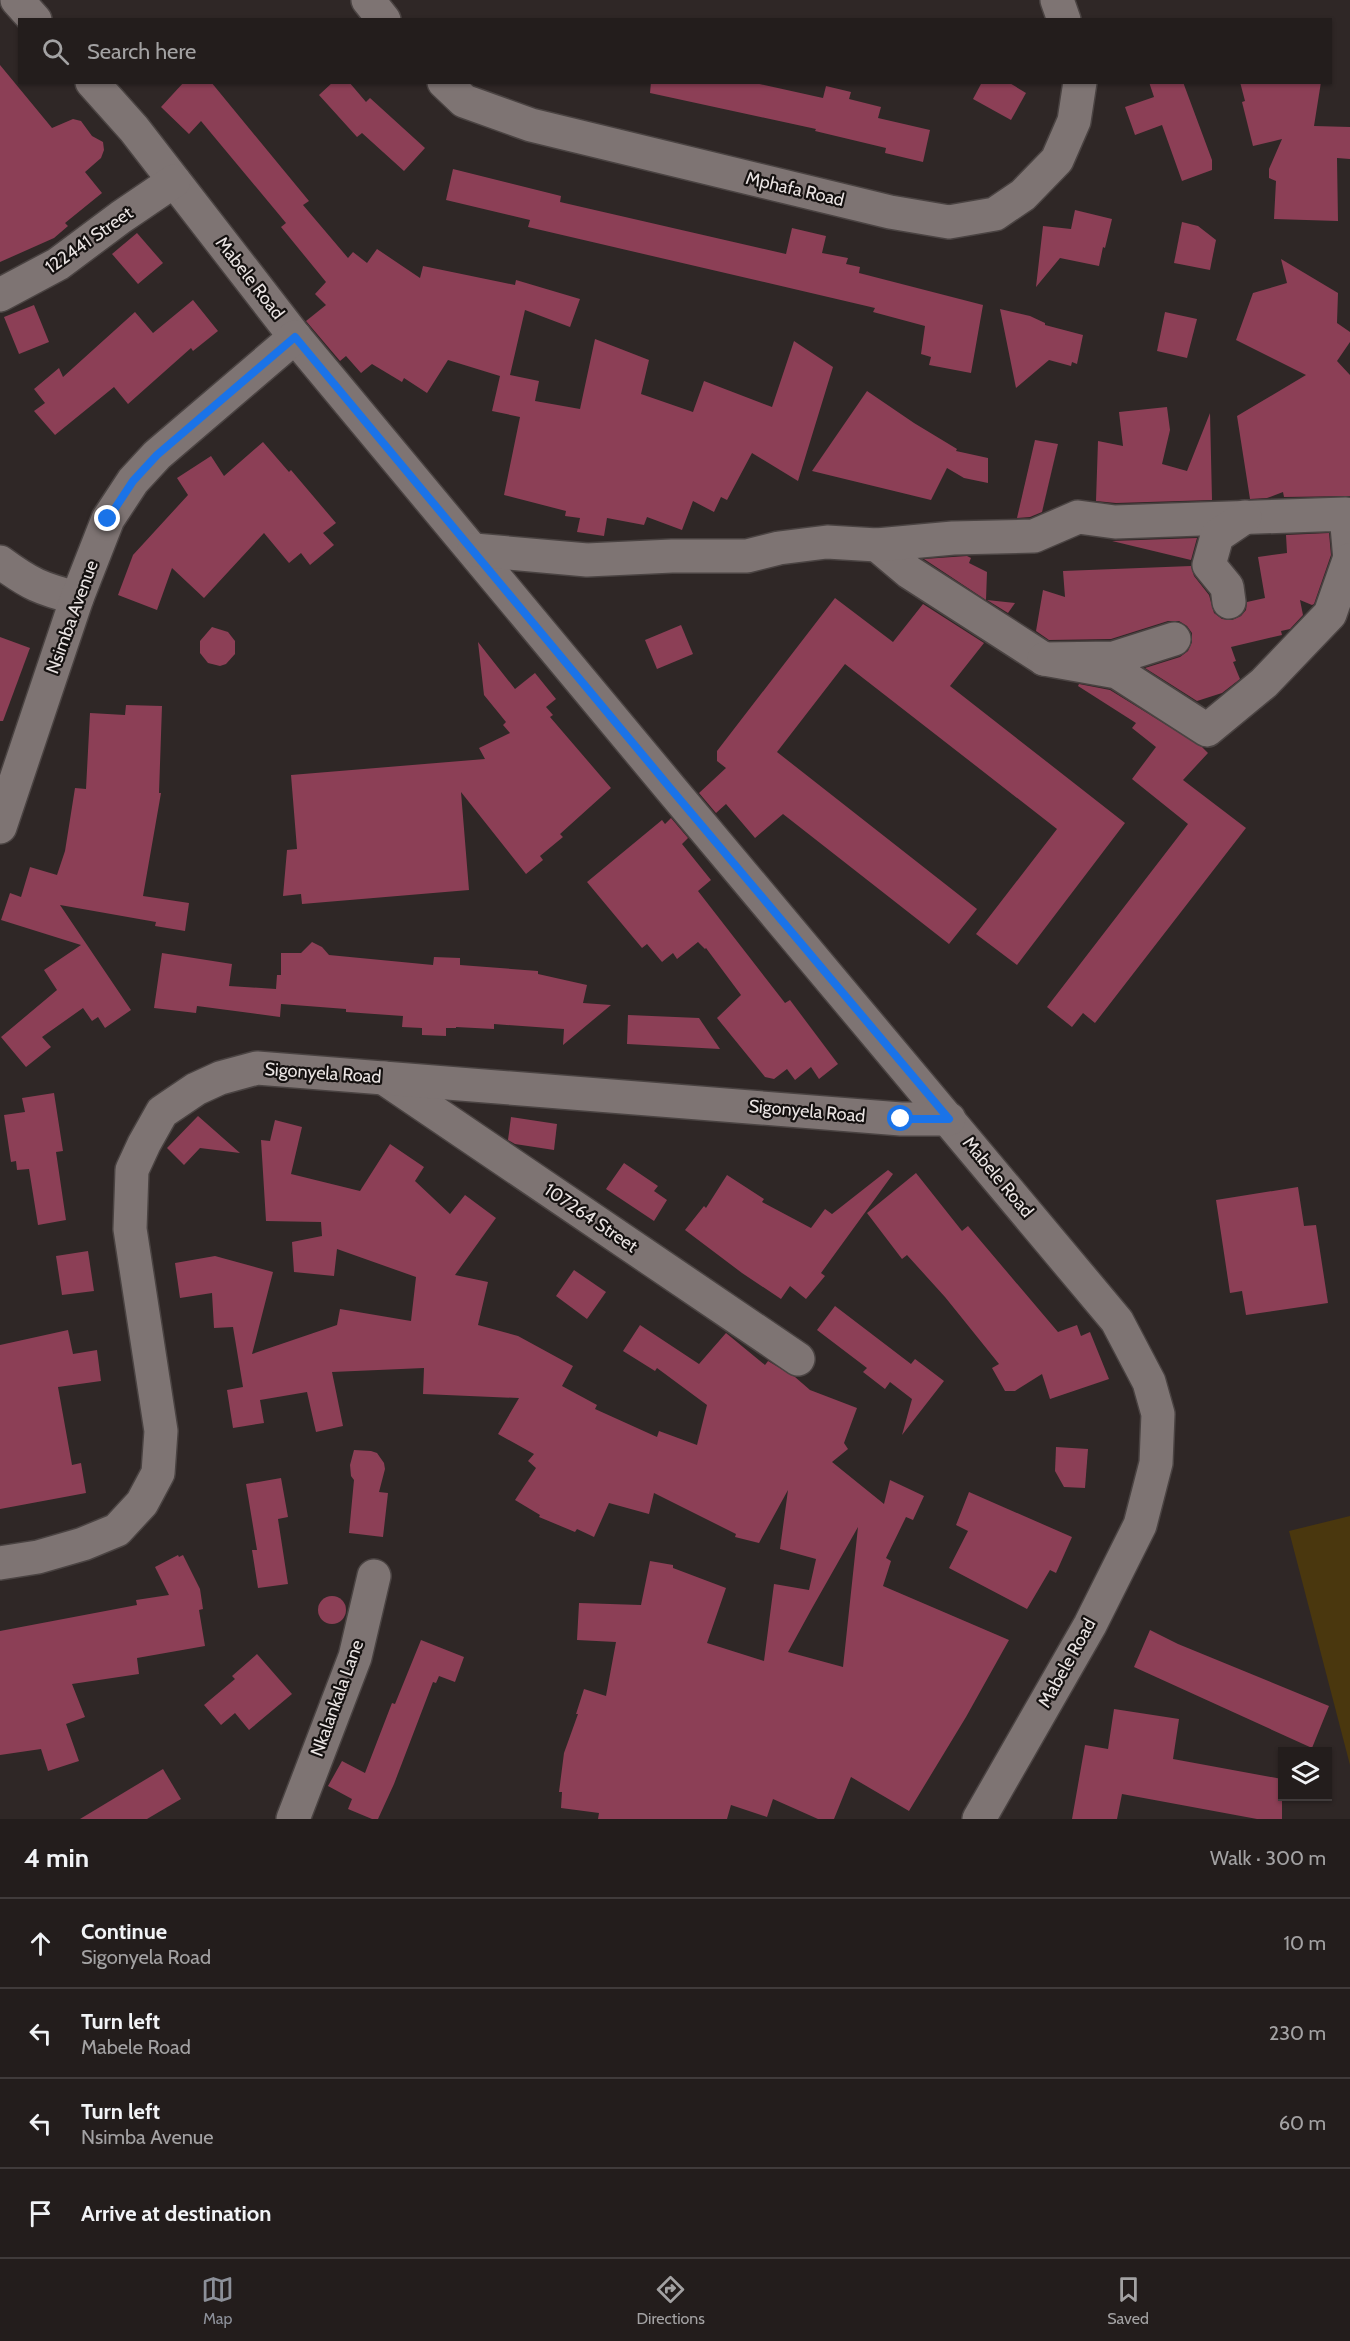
<!DOCTYPE html>
<html lang="en">
<head>
<meta charset="utf-8">
<style>
	:root { --surface:#231d1c; --page:#2b2625; --text:#f1f3f6; --muted:#a3a2a3; --line:#403b3b; --accent:#8c9099 }
	body { margin:0; font-family:Cabin,sans-serif; background:var(--page); color:var(--text) }
	.controls { position:absolute; right:18px; bottom:18px; display:grid; overflow:hidden; border-radius:0px; box-shadow:0 2px 4px #0004 }
	.controls button { width:54px; height:54px; display:grid; place-items:center; padding:0; border:0; border-bottom:2px solid var(--line); background:var(--surface); color:var(--text); font:30px sans-serif }
	.stop { position:absolute; width:18px; height:18px; margin:-14px; border:4px solid #1a73e8; border-radius:50%; background:#fff }
	.stop.end { background:#1a73e8; border-color:#fff; box-shadow:0 2px 6px #0008 }
	.list { margin:0; padding:0; list-style:none }
	h2 { display:flex; justify-content:space-between; align-items:center; height:78px; margin:0; padding:0 24px; font-size:26px }
	h2 small { font-size:20px; font-weight:400; color:var(--muted) }
	.list li { display:grid; grid-template-columns:39px 1fr auto; gap:18px; align-items:center; box-sizing:border-box; height:90px; padding:0 24px; border-top:2px solid var(--line) }
	.list b { display:block; font-size:22px; white-space:nowrap }
	.list p { margin:0; font-size:20px; white-space:nowrap; color:var(--muted) }
	.list em { font-size:20px; font-style:normal; color:var(--muted) }
	.icon { flex:none; width:33px; height:33px; fill:none; stroke:currentColor; stroke-width:2; stroke-linecap:round; stroke-linejoin:round }
	.map { position:relative; flex:none; width:1350px; height:1819px; overflow:hidden }
	.search { position:absolute; background:var(--surface); box-shadow:0 2px 4px #0004; left:18px; right:18px; top:18px; height:66px; display:flex; align-items:center; gap:15px; box-sizing:border-box; padding:0 21px; border-radius:0px; color:var(--muted); font-size:22px }
	.sheet { height:438px; background:var(--surface) }
	nav { display:flex; justify-content:space-around; align-items:center; box-sizing:border-box; height:84px; border-top:2px solid var(--line); background:var(--surface); font-size:16px; color:var(--muted) }
	nav a { display:grid; justify-items:center; gap:3px }
	nav .on { color:var(--accent) }
	.map>svg:first-child { display:block }
</style>
</head>
<body>
<div class="map">
<svg width="1350" height="1819" viewBox="0 0 1350 1819">
	<rect width="100%" height="100%" fill="#2f2726"/>
	<path fill="#4a370e" d="M1350 1516V1765L1289 1531Z"/>
	<g fill="#8c3f56" fill-rule="evenodd">
		<path d="M0 65 52 128 73 119 81 121 92 136 103 142 104 150 101 158 85 172 102 193 65 223 68 226 54 238 0 262Z"/>
		<path d="M184 82H211L309 201 303 205 348 258 353 252 367 263 377 249 420 278 423 266 515 285 516 280 580 299 570 327 525 310 510 375 539 381 535 401 580 409 595 339 649 360 641 394 693 412 704 381 772 407 794 341 833 367 798 481 752 453 727 500 721 497 714 512 693 501 682 530 647 517 644 525 607 518 604 536 577 532 580 518 565 516 566 511 504 495 520 417 492 411 500 376 448 360 427 393 404 378 402 382 372 364 361 373 346 356 340 361 306 321 326 305 315 294 326 282 281 227 286 223 201 121 189 134 161 107Z"/>
		<path d="M333 82H349L366 102 370 98 425 148 404 171 362 133 357 137 319 95Z"/>
		<path d="M651 82H751L823 98 826 86 851 92 849 99 881 107 878 118 930 130 923 162 885 153 886 148 815 131 816 129 650 93Z"/>
		<path d="M982 82H1008L1026 93 1011 120 973 99Z"/>
		<path d="M1149 82H1183L1212 160V170L1182 181 1162 125 1135 135 1125 107 1154 97Z"/>
		<path d="M1240 82H1321L1314 126 1350 127V159L1337 158 1338 221 1274 219 1276 181 1269 178V169L1282 139 1253 146 1242 102 1245 101Z"/>
		<path d="M453 169 561 196 560 202 786 254 792 228 826 236 822 253 848 258 846 264 860 267 859 273 983 305 971 373 929 365 931 357 921 354 925 326 873 312 875 308 528 227 530 220 446 200Z"/>
		<path d="M1075 210 1112 219 1105 248 1103 247 1099 266 1060 258 1036 287 1043 226 1071 229Z"/>
		<path d="M1182 222 1198 226 1216 240 1210 270 1174 263Z"/>
		<path d="M137 233 163 263 138 284 112 254Z"/>
		<path d="M1281 259 1338 293 1337 323 1350 332V342L1337 361 1350 375V496L1284 497 1283 492 1267 498 1250 499 1237 416 1306 375 1236 340 1253 293 1287 283Z"/>
		<path d="M193 300 218 331 193 351 191 348 128 404 114 387 55 435 34 411 45 403 34 389 59 368 63 377 135 312 153 333Z"/>
		<path d="M34 305 49 342 19 354 4 317Z"/>
		<path d="M1000 309 1030 316 1045 323V325L1083 335 1077 364 1072 362 1071 366 1049 360 1016 388Z"/>
		<path d="M1165 312 1197 319 1187 358 1157 351Z"/>
		<path d="M867 391 914 423 957 449 956 451 988 458V483L964 478 947 468 931 500 812 471Z"/>
		<path d="M1167 407 1170 430 1162 464 1187 471 1210 413 1212 500 1116 503 1096 501 1098 441 1123 446 1119 412Z"/>
		<path d="M1035 440 1058 444 1042 512 1030 517 1017 518Z"/>
		<path d="M263 442 289 472 291 470 336 523 323 533 334 545 310 565 301 553 289 563 264 533 204 598 172 568 157 610 118 595 133 555 188 495 177 478 211 456 224 476Z"/>
		<path d="M1329 533 1331 555 1314 604 1312 605 1300 600 1303 615 1290 629 1281 631 1282 635 1231 647 1236 661 1233 662 1240 679 1222 693 1197 701 1145 668 1180 657 1188 651 1192 642V633L1187 626 1179 621H1168L1111 639 1049 640 1036 631 1043 590 1065 597 1063 571 1191 566 1194 576 1209 595 1214 613 1222 619 1232 620 1241 616 1246 610 1247 602 1265 598 1258 557 1287 553 1286 535Z"/>
		<path d="M1197 538 1191 560 1112 541Z"/>
		<path d="M967 556 971 558 969 563 987 572 986 600 924 559Z"/>
		<path d="M835 598 893 642 923 604 984 643 950 686 1125 823 1017 965 976 934 1057 829 845 664 777 752 977 909 949 944 783 814 755 838 726 804 716 813 699 793 726 768 717 761V751Z"/>
		<path d="M987 600 1015 603 1008 613Z"/>
		<path d="M681 625 693 654 657 669 645 640Z"/>
		<path d="M212 627 228 632 235 641V654L226 664 220 666 208 663 200 653V641Z"/>
		<path d="M0 637 30 648 3 721H0Z"/>
		<path d="M478 642 515 689 535 673 556 699 546 707 553 715 550 717 611 788 560 834 563 837 540 856 543 860 526 874 461 792 469 890 302 904 301 894 283 896 287 850 297 849 291 775 485 759 479 748 510 733 503 725 506 722 484 695Z"/>
		<path d="M1079 684 1110 690 1202 747 1208 753 1183 780 1246 828 1095 1023 1083 1013 1072 1027 1047 1007 1188 824 1132 779 1156 747 1132 728 1136 723 1078 686Z"/>
		<path d="M126 705 162 706 159 793H161L143 896 189 903 185 931 155 926 156 922 60 905 131 1010 105 1028 98 1017 92 1021 83 1008 42 1037 51 1047 26 1067 1 1037 57 990 44 970 81 945 1 920 10 893 21 897 30 867 57 875 65 851 75 788 86 789 90 713 125 715Z"/>
		<path d="M671 818 688 838 682 844 711 880 698 891 785 1003 790 1000 838 1064 819 1079 811 1067 795 1080 787 1069 774 1079 765 1077 717 1018 741 995 706 948 705 949 698 942 677 959 673 953 662 962 647 944 642 948 587 882 662 820 665 824Z"/>
		<path d="M312 942 322 947 329 955 433 965 434 957 460 958V965L538 971V974L587 985 583 1003 611 1005 563 1045 564 1029 494 1024V1029L456 1027V1028H446V1036L422 1035V1028L402 1027 403 1016 346 1012V1009L281 1004 280 1017 197 1006 196 1013 154 1008 162 953 232 964 229 986 276 989 277 975H281V953H301Z"/>
		<path d="M628 1015 699 1018 720 1049 627 1044Z"/>
		<path d="M54 1093 63 1151 56 1152 66 1220 38 1225 29 1169 17 1170 16 1161 11 1162 4 1115 25 1112 22 1098Z"/>
		<path d="M198 1116 240 1153 200 1148 184 1165 167 1148Z"/>
		<path d="M511 1117 557 1124 554 1150 515 1144 508 1140Z"/>
		<path d="M275 1120 302 1127 291 1174 360 1191 390 1144 424 1167 415 1181 450 1214 465 1195 496 1218 455 1275 488 1282 478 1325 518 1336 573 1366 562 1386 597 1405 595 1409 657 1437 659 1431 697 1445 707 1405 657 1368 655 1371 623 1351 640 1325 699 1364 726 1333 765 1365 768 1361 795 1377 810 1390 857 1408 844 1443 848 1449 832 1462 884 1504 890 1480 924 1496 913 1520 906 1517 886 1558 891 1561 883 1586 1009 1640 966 1717 909 1811 851 1777 834 1819H818L773 1799 767 1817 731 1805 727 1819H598L599 1813 561 1808 562 1792H559L564 1753 578 1714H576L584 1689 606 1696 616 1642 577 1640 579 1603 641 1605 650 1561 673 1565V1568L726 1588 707 1643 764 1661 774 1584 809 1590 816 1559 780 1549 788 1490 759 1543 735 1537 736 1534 654 1493 649 1514 609 1503 594 1537 577 1529 575 1532 539 1517 540 1515 515 1500 536 1468 528 1461 534 1454 498 1434 519 1398 423 1394 424 1368 332 1372 343 1426 316 1432 307 1392 260 1400 264 1423 233 1428 227 1390 243 1387 233 1327 214 1328 212 1293 180 1298 175 1263 215 1256 273 1272 252 1354 337 1325 340 1309 411 1321 416 1277 337 1249 334 1276 294 1272 292 1242 322 1236 321 1222 266 1221 261 1140 270 1141ZM858 1527 843 1667 788 1652 811 1610Z"/>
		<path d="M624 1163 658 1186 654 1191 667 1200 654 1221 606 1189Z"/>
		<path d="M888 1170 893 1174 821 1273 825 1276 806 1299 790 1286 781 1299 742 1273 685 1230 704 1206 706 1208 727 1175 764 1199 762 1202 811 1228 825 1209 832 1214Z"/>
		<path d="M916 1173 962 1231 968 1226 1058 1332 1077 1325 1081 1336 1090 1332 1109 1379 1050 1399 1042 1374 1015 1391H1005L992 1368 999 1364 945 1297 907 1255 902 1259 867 1213Z"/>
		<path d="M1298 1187 1304 1226 1316 1225 1328 1303 1246 1315 1242 1291 1230 1293 1216 1200Z"/>
		<path d="M88 1251 94 1291 62 1295 56 1256Z"/>
		<path d="M574 1270 606 1292 587 1319 556 1296Z"/>
		<path d="M835 1306 911 1364 915 1359 944 1381 902 1435 912 1399 890 1382 885 1389 863 1372 867 1368 817 1330Z"/>
		<path d="M68 1330 73 1354 97 1350 101 1381 58 1387 72 1465 81 1463 86 1493 0 1509V1345Z"/>
		<path d="M1056 1447 1088 1449 1085 1488 1064 1487 1055 1471Z"/>
		<path d="M354 1450 371 1451 377 1453 384 1463 385 1469 379 1492 388 1493 383 1537 349 1533 354 1480 351 1476 350 1465Z"/>
		<path d="M281 1478 288 1517 278 1519 288 1584 258 1588 252 1550H257L246 1484Z"/>
		<path d="M969 1492 1072 1537 1056 1573 1050 1570 1027 1609 949 1568 968 1531 956 1525Z"/>
		<path d="M178 1555 179 1557 183 1555 200 1589 203 1609 199 1610 205 1646 137 1658 139 1674 72 1684 85 1717 66 1724 79 1761 48 1771 41 1749 0 1755V1631L137 1605 136 1600 169 1595 155 1567Z"/>
		<circle cx="332" cy="1610" r="14"/>
		<path d="M1150 1630 1178 1644 1329 1706 1312 1748 1134 1667Z"/>
		<path d="M421 1640 464 1657 455 1682 439 1676 436 1683 433 1682 394 1784 378 1819H372L348 1809 352 1799 328 1786 342 1761 365 1773 392 1703 395 1704Z"/>
		<path d="M257 1654 292 1694 249 1730 235 1713 221 1725 204 1705 235 1679 232 1676Z"/>
		<path d="M1114 1709 1179 1719 1173 1759 1282 1779V1819H1257L1122 1794 1117 1819H1072L1085 1745 1108 1749Z"/>
		<path d="M163 1769 181 1799 147 1819H80Z"/>
	</g>
	<g fill="none" stroke-linecap="round" stroke-linejoin="round">
		<g stroke="#4a4342" stroke-width="36">
			<g id="minor">
				<path d="M17 0 35 20"/>
				<path d="M368 0 384 20"/>
				<path d="M1057 0 1064 20"/>
				<path d="M92 82 134 129 295 337 671 789 1117 1321 1149 1382 1158 1414 1156 1463 1140 1525 1090 1625 979 1819"/>
				<path d="M444 82 464 101 531 125 890 212 949 222 995 214 1023 195 1057 160 1074 121 1080 82"/>
				<path d="M0 295 58 264 121 217 174 181"/>
				<path d="M877 545 909 572 1044 659"/>
				<path d="M474 550 587 560 672 556H747L779 548 827 542 877 545 953 538 1034 536 1078 517 1115 522 1346 514 1350 560"/>
				<path d="M0 562C30 584 41 589 77 598"/>
				<path d="M1229 602 1227 587 1209 565 1217 536 1245 517"/>
				<path d="M1174 639 1114 658 1044 659 1117 672 1207 730 1264 683 1330 614 1349 560"/>
				<path d="M0 827 77 598 108 519 133 481 157 455 295 337"/>
				<path d="M384 1078 798 1359"/>
				<path d="M0 1563 38 1557 83 1544 117 1530 142 1503 158 1473 161 1431 130 1229 132 1170 144 1144 162 1112 196 1089 220 1078 257 1068 901 1119H949"/>
				<path d="M293 1819 355 1657 374 1576"/>
			</g>
		</g>
		<use href="#minor" stroke="#7e7473" stroke-width="33"/>
	</g>
	<g fill="none" stroke-linecap="round" stroke-linejoin="round">
		<path stroke="#1a73e8" stroke-width="8" d="M108 519 133 481 157 455 295 337 671 789 949 1119H901"/>
	</g>
	<g text-anchor="middle" stroke-width="4.5" stroke-linejoin="round" paint-order="stroke">
		<g font-size="18" fill="#eae4e3" stroke="#151110">
			<text transform="translate(795 189) rotate(13)" y="6">Mphafa Road</text>
			<text transform="translate(89 240) rotate(-35)" y="6">122441 Street</text>
			<text transform="translate(250 278) rotate(52)" y="6">Mabele Road</text>
			<text transform="translate(72 617) rotate(-70)" y="6">Nsimba Avenue</text>
			<text transform="translate(323 1073) rotate(4)" y="6">Sigonyela Road</text>
			<text transform="translate(807 1111) rotate(5)" y="6">Sigonyela Road</text>
			<text transform="translate(998 1177) rotate(50)" y="6">Mabele Road</text>
			<text transform="translate(591 1218) rotate(34)" y="6">107264 Street</text>
			<text transform="translate(1067 1663) rotate(-61)" y="6">Mabele Road</text>
			<text transform="translate(337 1698) rotate(-70)" y="6">Nkalankala Lane</text>
		</g>
	</g>
</svg>
<div class="controls">
<button><svg class="icon" aria-label="layers" viewBox="0 0 24 24"><path d="M12 4l9 5-9 5-9-5zM3 14l9 5 9-5"/></svg></button>
</div>
<div class="stop" style="left:901px;top:1119px"></div>
<div class="stop end" style="left:108px;top:519px"></div>
<div class="search"><svg class="icon" aria-label="search" viewBox="0 0 24 24"><circle cx="10" cy="10" r="6"/><path d="M15 15l6 6"/></svg>Search here</div>
</div>
<section class="sheet">
<h2>4 min<small>Walk · 300 m</small></h2>
<ul class="list">
<li><svg class="icon" aria-label="ahead" viewBox="0 0 24 24"><path d="M12 20V5M6 11l6-6 6 6"/></svg><div><b>Continue</b><p>Sigonyela Road</p></div><em>10 m</em></li>
<li><svg class="icon" aria-label="left" viewBox="0 0 24 24"><path d="M17 20v-9H6M10 6l-5 5 5 5"/></svg><div><b>Turn left</b><p>Mabele Road</p></div><em>230 m</em></li>
<li><svg class="icon" aria-label="left" viewBox="0 0 24 24"><path d="M17 20v-9H6M10 6l-5 5 5 5"/></svg><div><b>Turn left</b><p>Nsimba Avenue</p></div><em>60 m</em></li>
<li><svg class="icon" aria-label="arrive" viewBox="0 0 24 24"><path d="M6 21V4h12l-3 4 3 4H6"/></svg><div><b>Arrive at destination</b></div></li>
</ul>
</section>
<nav>
<a class="on"><svg class="icon" aria-label="map" viewBox="0 0 24 24"><path d="M3 6l6-2 6 2 6-2v14l-6 2-6-2-6 2zM9 4v14M15 6v14"/></svg>Map</a>
<a><svg class="icon" aria-label="directions" viewBox="0 0 24 24"><path d="M12 3l9 9-9 9-9-9zM9 14v-3h6M13 9l2 2-2 2"/></svg>Directions</a>
<a><svg class="icon" aria-label="saved" viewBox="0 0 24 24"><path d="M7 4h10v16l-5-4-5 4z"/></svg>Saved</a>
</nav>
</body>
</html>
